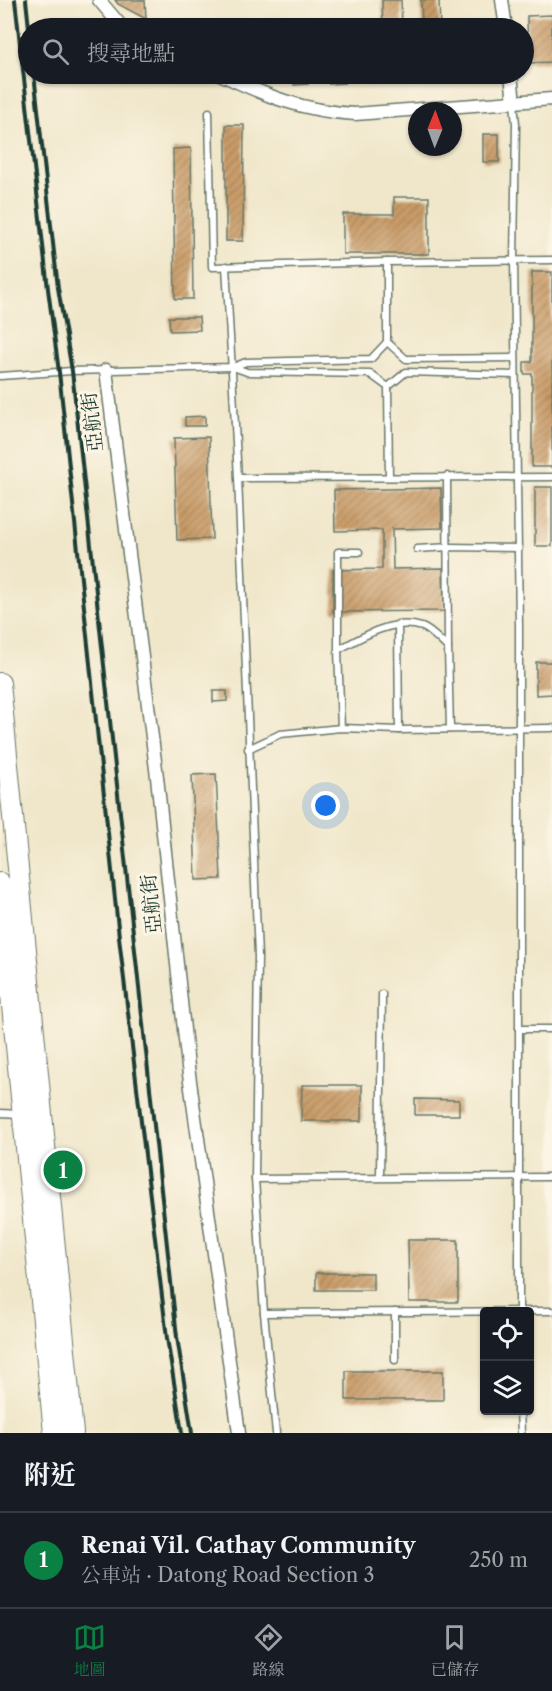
<!DOCTYPE html>
<html lang="zh-TW">
<head>
<meta charset="utf-8">
<style>
	:root { --surface:#171b24; --page:#242831; --text:#f1f3f6; --muted:#9ea1a6; --line:#363941; --accent:#0b8043 }
	body { margin:0; font-family:"Libre Caslon Text","Noto Serif TC",serif; background:var(--page); color:var(--text) }
	.controls { position:absolute; right:18px; bottom:18px; display:grid; overflow:hidden; border-radius:6px; box-shadow:0 2px 4px #0004 }
	.controls button { width:54px; height:54px; display:grid; place-items:center; padding:0; border:0; border-bottom:2px solid var(--line); background:var(--surface); color:var(--text); font:30px sans-serif }
	.compass { position:absolute; left:408px; top:102px; width:54px; height:54px; border-radius:50%; background:var(--surface); box-shadow:0 2px 4px #0004; rotate:1deg }
	.you { position:absolute; left:326px; top:806px; width:21px; height:21px; margin:-15px; border:4px solid #fff; border-radius:50%; background:#1a73e8; box-shadow:0 0 0 9px #1a73e833 }
	.badge { display:grid; place-items:center; width:39px; height:39px; border-radius:50%; background:var(--accent); color:#fff; font-size:20px; font-weight:700 }
	.pin { position:absolute; translate:-50% -50%; border:3px solid #fff; box-shadow:0 2px 6px #0006 }
	.list { margin:0; padding:0; list-style:none }
	h2 { display:flex; justify-content:space-between; align-items:center; height:78px; margin:0; padding:0 24px; font-size:26px }
	h2 small { font-size:20px; font-weight:400; color:var(--muted) }
	.list li { display:grid; grid-template-columns:39px 1fr auto; gap:18px; align-items:center; box-sizing:border-box; height:96px; padding:0 24px; border-top:2px solid var(--line) }
	.list b { display:block; font-size:22px; white-space:nowrap }
	.list p { margin:0; font-size:20px; white-space:nowrap; color:var(--muted) }
	.list em { font-size:20px; font-style:normal; color:var(--muted) }
	.icon { flex:none; width:33px; height:33px; fill:none; stroke:currentColor; stroke-width:2; stroke-linecap:round; stroke-linejoin:round }
	.map { position:relative; flex:none; width:552px; height:1433px; overflow:hidden }
	.search { position:absolute; background:var(--surface); box-shadow:0 2px 4px #0004; left:18px; right:18px; top:18px; height:66px; display:flex; align-items:center; gap:15px; box-sizing:border-box; padding:0 21px; border-radius:33px; color:var(--muted); font-size:22px }
	.sheet { height:174px; background:var(--surface) }
	nav { display:flex; justify-content:space-around; align-items:center; box-sizing:border-box; height:84px; border-top:2px solid var(--line); background:var(--surface); font-size:16px; color:var(--muted) }
	nav a { display:grid; justify-items:center; gap:3px }
	nav .on { color:var(--accent) }
	.map>svg:first-child { display:block }
</style>
</head>
<body>
<div class="map">
<svg width="552" height="1433" viewBox="0 0 552 1433">
	<defs>
		<pattern id="building-hatch" width="6" height="6" patternUnits="userSpaceOnUse" patternTransform="scale(1.5)"><rect width="6" height="6" fill="#c99b67"/><path d="M-1 1l2-2M0 6l6-6M5 7l2-2" fill="none" stroke="#a38056"/></pattern>
	</defs>
	<rect width="100%" height="100%" fill="#fcf5e5"/>
	<filter id="ink" filterUnits="userSpaceOnUse"><feTurbulence type="fractalNoise" baseFrequency=".0167" numOctaves="2"/><feDisplacementMap in="SourceGraphic" scale="12" xChannelSelector="R" yChannelSelector="G"/><feConvolveMatrix kernelMatrix="1 2 1 2 8 2 1 2 1" color-interpolation-filters="sRGB"/></filter>
	<filter id="wash" filterUnits="userSpaceOnUse"><feTurbulence type="fractalNoise" baseFrequency=".008" numOctaves="4" result="noise"/><feDisplacementMap in="SourceGraphic" scale="24" xChannelSelector="R" yChannelSelector="G"/><feGaussianBlur stdDeviation="1.35" result="paint"/><feColorMatrix in="noise" values="0 0 0 0 0 0 0 0 0 0 0 0 0 0 0 0 0 1.4 0 .05"/><feComposite in="paint" operator="in"/></filter>
	<g filter="url(#wash)">
		<rect width="100%" height="100%" fill="#f0e7cb"/>
		<g id="blocks">
			<g fill="url(#building-hatch)">
				<path d="M115 0H145L146 19 118 4Z"/>
				<path d="M382 0H401L402 28H383Z"/>
				<path d="M421 0H439L440 28H422Z"/>
				<path d="M552 15V62L528 63 527 16Z"/>
				<path d="M293 74H344L345 83 329 84V81L308 82V84L294 85Z"/>
				<path d="M226 125H244L243 241H226Z"/>
				<rect x="483" y="134" width="16" height="28"/>
				<path d="M191 148 193 299H175L173 149Z"/>
				<path d="M394 197H429V254H343V214H394Z"/>
				<path d="M532 272H552V467H532V374H524V362H532Z"/>
				<path d="M169 317H199L200 330 170 331Z"/>
				<path d="M205 416V426H185V417Z"/>
				<path d="M209 437 212 539 177 540 174 438Z"/>
				<rect x="535" y="487" width="17" height="59"/>
				<path d="M441 488 442 528 392 529 393 569 443 568 444 611 333 612V570L382 569V530L335 531 334 490Z"/>
				<path d="M536 662H552V694L536 695Z"/>
				<path d="M213 691H227V701L213 702Z"/>
				<path d="M216 774 221 879 196 880 192 775Z"/>
				<path d="M302 1085H362V1121H301Z"/>
				<path d="M415 1099 459 1100V1115H415Z"/>
				<path d="M408 1240H458V1302H409Z"/>
				<rect x="316" y="1273" width="57" height="17"/>
				<rect x="346" y="1371" width="97" height="29"/>
			</g>
		</g>
	</g>
	<g filter="url(#ink)">
		<use href="#blocks" fill-opacity="0" stroke="#687869" stroke-width="1.5"/>
		<g fill="none" stroke-linecap="round" stroke-linejoin="round">
			<g stroke="#687869" stroke-width="9">
				<g id="lane">
					<path d="M514 103 516 124 514 260 519 626V1312"/>
					<path d="M209 112 212 267 387 262 552 260"/>
					<path d="M387 262V342"/>
					<path d="M226 266 238 478 258 956 255 1179 264 1313 276 1433"/>
					<path d="M233 367 247 372 370 374 388 387 406 372 515 375"/>
					<path d="M0 376 72 371 233 367 246 362 371 359 387 342 406 359 515 358"/>
					<path d="M388 387 389 477"/>
					<path d="M447 476 448 648"/>
					<path d="M238 478 552 477"/>
					<path d="M417 549 449 547 519 548"/>
					<path d="M398 624 399 730"/>
					<path d="M338 650V552H359"/>
					<path d="M341 728 338 650C363 636 393 618 422 627 431 630 441 642 448 648L450 729"/>
					<path d="M248 749 280 734 341 728 399 730 552 728"/>
					<path d="M519 1029H552"/>
					<path d="M0 1113 20 1114"/>
					<path d="M380 1177 382 994"/>
					<path d="M255 1179 552 1177"/>
					<path d="M264 1313 552 1311"/>
					<path d="M395 1360V1312"/>
					<path d="M520 1410 521 1433"/>
				</g>
			</g>
			<g stroke="#687869" stroke-width="15">
				<g id="street">
					<path d="M99 0 121 26 126 28"/>
					<path d="M502 0 506 28"/>
					<path d="M220 74C267 96 302 111 355 114L552 99"/>
					<path d="M511 74 514 103"/>
					<path d="M106 370 157 777 188 1067 239 1433"/>
				</g>
			</g>
			<g stroke="#687869" stroke-width="22">
				<g id="primary">
					<path d="M0 683 73 1433"/>
					<path d="M0 883 54 1433"/>
				</g>
			</g>
			<use href="#lane" stroke="#fff" stroke-width="6"/>
			<use href="#street" stroke="#fff" stroke-width="12"/>
			<use href="#primary" stroke="#fff" stroke-width="20"/>
			<g stroke="#1f3d34" stroke-width="4">
				<path d="M15 0 48 289 59 372 120 946 167 1338 182 1433"/>
				<path d="M26 0 29 28"/>
				<path d="M34 74 58 288 72 371 177 1337 192 1433"/>
			</g>
		</g>
	</g>
	<g text-anchor="middle" stroke-width="6" stroke-linejoin="round" paint-order="stroke">
		<g font-size="20" fill="#1f3d34" stroke="#fcf5e5">
			<text transform="translate(92 422) rotate(-97)" y="7">亞航街</text>
			<text transform="translate(151 904) rotate(-96)" y="7">亞航街</text>
		</g>
	</g>
</svg>
<div class="controls">
<button><svg class="icon" aria-label="locate" viewBox="0 0 24 24"><circle cx="12" cy="12" r="6"/><path d="M12 2v4M12 18v4M2 12h4M18 12h4"/></svg></button>
<button><svg class="icon" aria-label="layers" viewBox="0 0 24 24"><path d="M12 4l9 5-9 5-9-5zM3 14l9 5 9-5"/></svg></button>
</div>
<svg class="compass" viewBox="-18 -18 36 36"><path d="M0-13l5 13h-10z" fill="#e53935"/><path d="M0 13l5-13h-10z" fill="#9ea1a6"/></svg>
<div class="you"></div>
<div class="pin badge" style="left:63px;top:1170px">1</div>
<div class="search"><svg class="icon" aria-label="search" viewBox="0 0 24 24"><circle cx="10" cy="10" r="6"/><path d="M15 15l6 6"/></svg>搜尋地點</div>
</div>
<section class="sheet">
<h2>附近<small></small></h2>
<ul class="list">
<li><span class="badge">1</span><div><b>Renai Vil. Cathay Community</b><p>公車站 · Datong Road Section 3</p></div><em>250 m</em></li>
</ul>
</section>
<nav>
<a class="on"><svg class="icon" aria-label="map" viewBox="0 0 24 24"><path d="M3 6l6-2 6 2 6-2v14l-6 2-6-2-6 2zM9 4v14M15 6v14"/></svg>地圖</a>
<a><svg class="icon" aria-label="directions" viewBox="0 0 24 24"><path d="M12 3l9 9-9 9-9-9zM9 14v-3h6M13 9l2 2-2 2"/></svg>路線</a>
<a><svg class="icon" aria-label="saved" viewBox="0 0 24 24"><path d="M7 4h10v16l-5-4-5 4z"/></svg>已儲存</a>
</nav>
</body>
</html>
